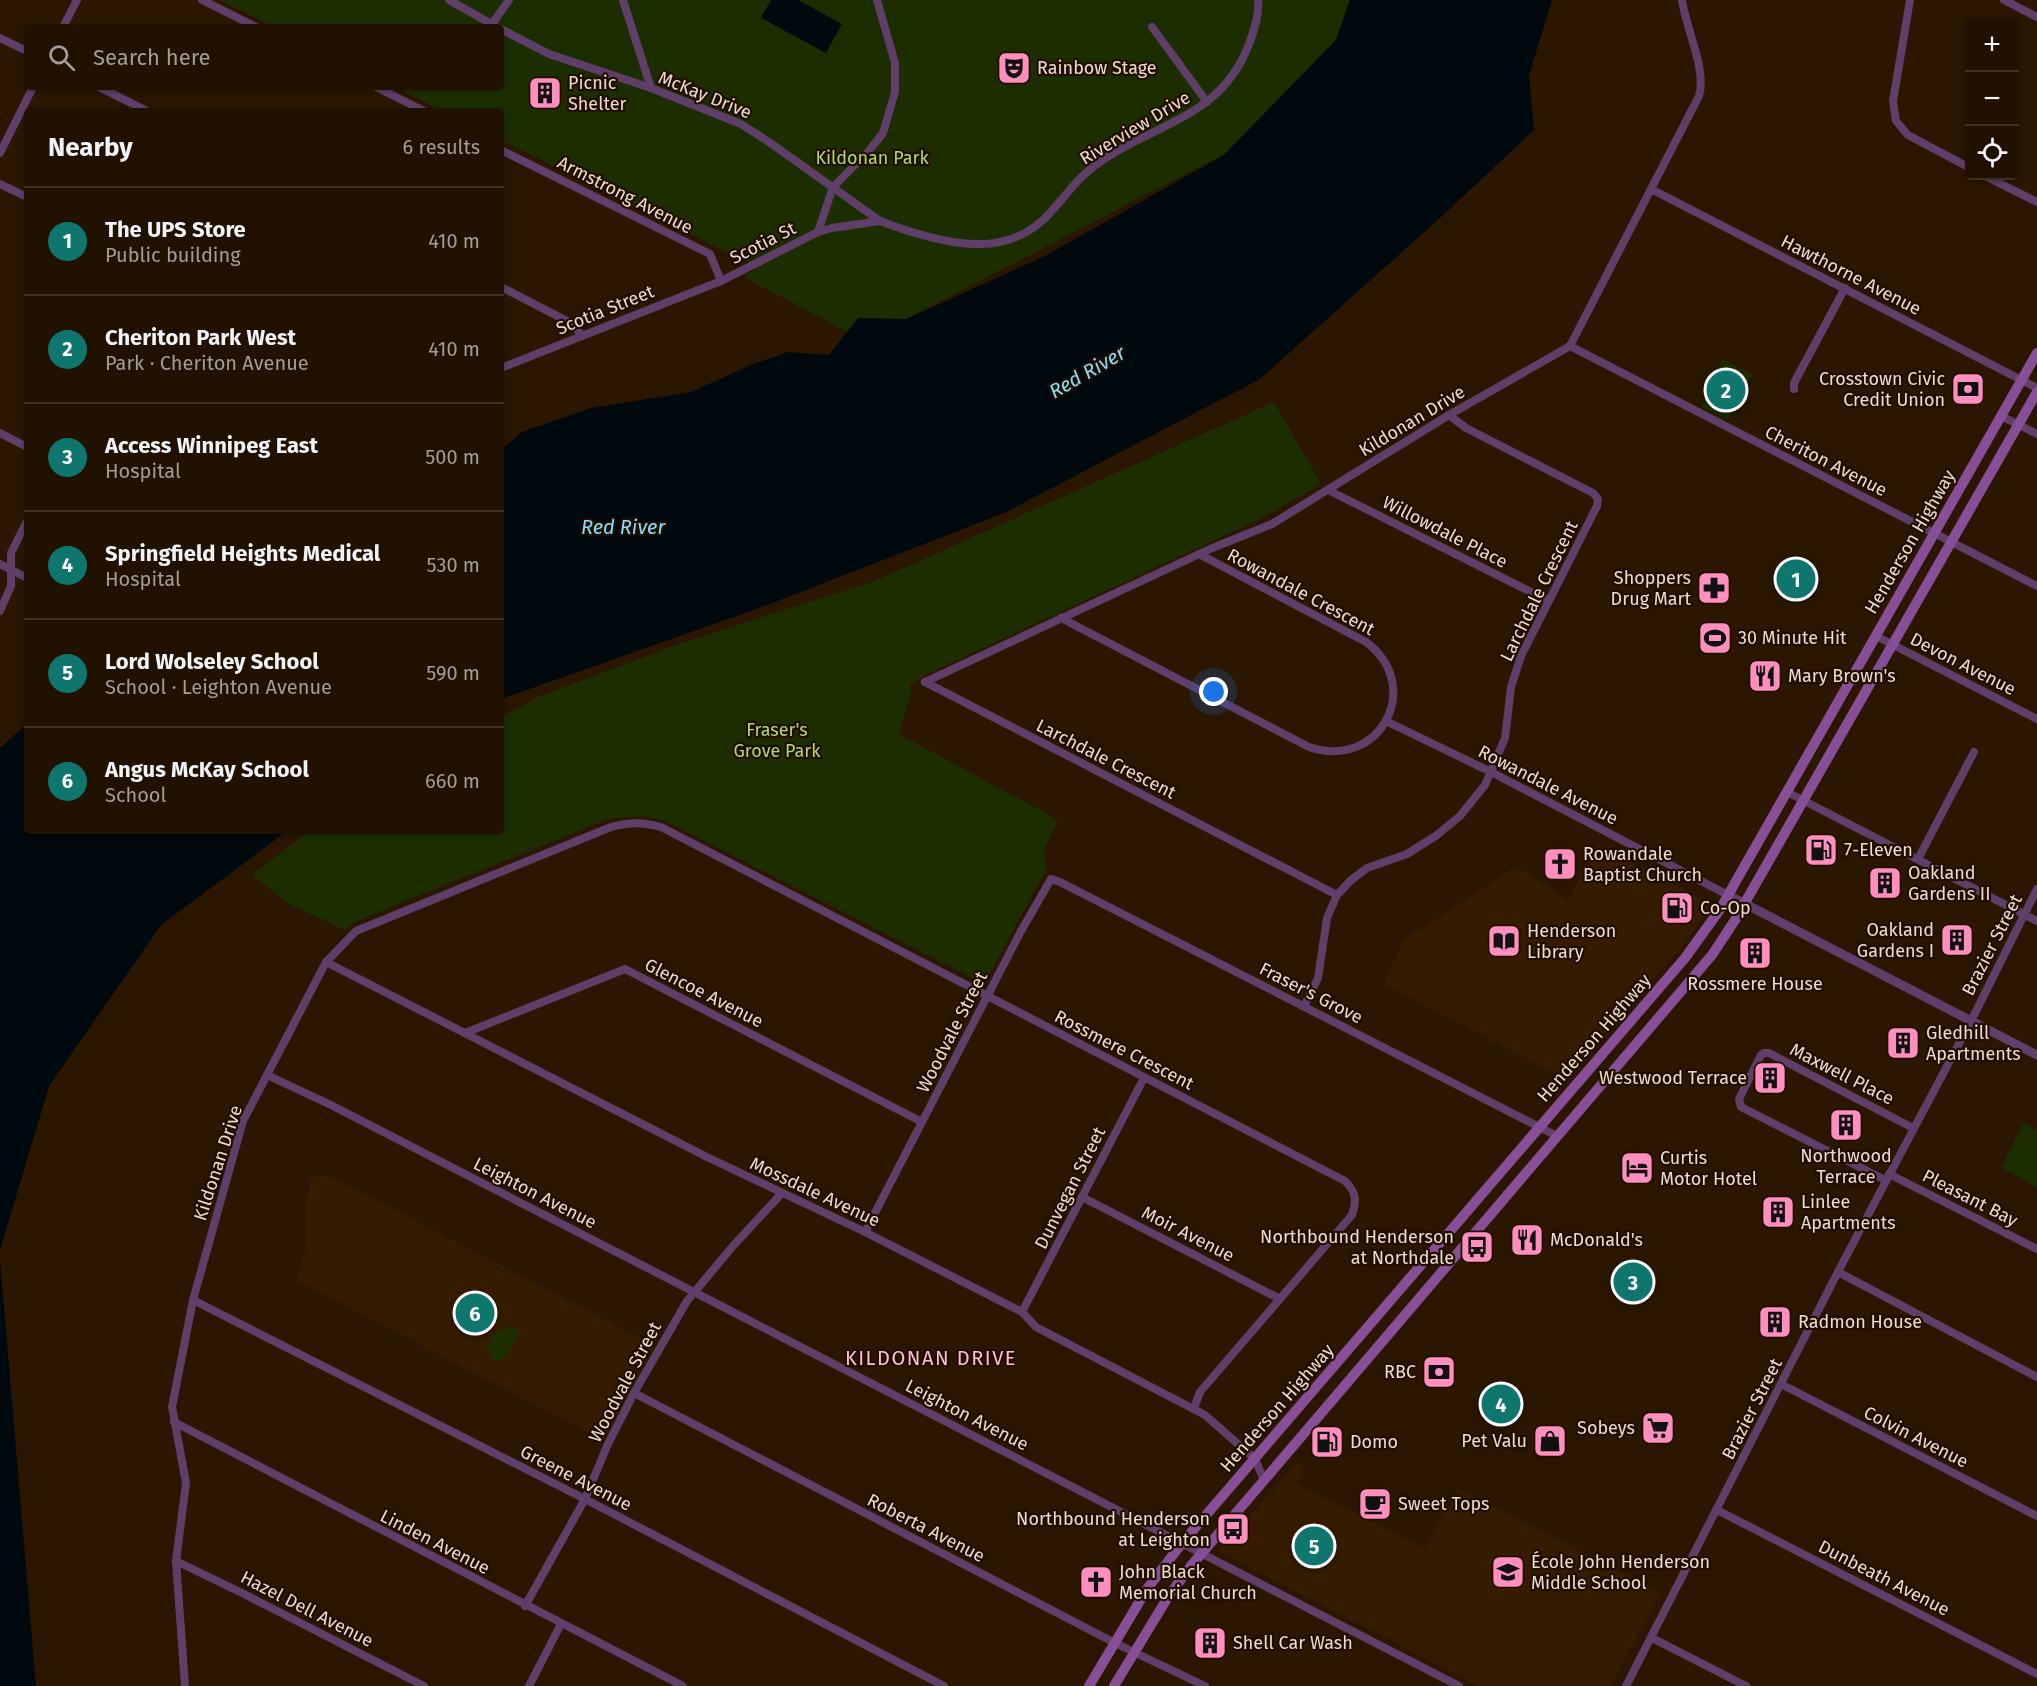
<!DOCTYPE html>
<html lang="en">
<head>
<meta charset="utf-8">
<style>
	:root { --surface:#201101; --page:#2d1f10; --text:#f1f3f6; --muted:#a29d99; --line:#3d3123; --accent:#0f766e }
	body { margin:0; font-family:"Fira Sans",sans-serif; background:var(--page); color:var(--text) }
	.controls { position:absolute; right:18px; top:18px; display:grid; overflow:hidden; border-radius:6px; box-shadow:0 2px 4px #0004 }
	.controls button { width:54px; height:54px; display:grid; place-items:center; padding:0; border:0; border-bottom:2px solid var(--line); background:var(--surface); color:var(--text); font:30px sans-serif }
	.you { position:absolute; left:1214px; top:692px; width:21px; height:21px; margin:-15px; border:4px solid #fff; border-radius:50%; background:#1a73e8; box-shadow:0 0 0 9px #1a73e833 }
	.badge { display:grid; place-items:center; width:39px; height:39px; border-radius:50%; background:var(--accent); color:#fff; font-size:20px; font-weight:700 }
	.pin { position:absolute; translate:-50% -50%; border:3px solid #fff; box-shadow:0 2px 6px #0006 }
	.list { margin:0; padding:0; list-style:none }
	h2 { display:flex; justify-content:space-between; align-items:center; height:78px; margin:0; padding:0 24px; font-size:26px }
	h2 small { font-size:20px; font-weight:400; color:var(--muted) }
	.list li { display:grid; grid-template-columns:39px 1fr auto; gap:18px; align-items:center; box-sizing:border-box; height:108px; padding:0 24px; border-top:2px solid var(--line) }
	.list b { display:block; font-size:22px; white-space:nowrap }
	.list p { margin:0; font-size:20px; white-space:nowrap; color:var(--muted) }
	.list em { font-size:20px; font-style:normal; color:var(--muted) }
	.icon { flex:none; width:33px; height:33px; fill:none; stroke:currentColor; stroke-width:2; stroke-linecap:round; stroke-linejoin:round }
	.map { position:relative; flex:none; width:2037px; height:1686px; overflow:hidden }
	.search { position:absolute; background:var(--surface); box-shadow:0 2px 4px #0004; left:24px; top:24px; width:480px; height:66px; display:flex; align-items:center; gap:15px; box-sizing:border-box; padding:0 21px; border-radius:6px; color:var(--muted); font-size:22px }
	.panel { position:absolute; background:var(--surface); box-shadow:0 2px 4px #0004; left:24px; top:108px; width:480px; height:726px; border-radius:6px }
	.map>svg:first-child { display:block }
</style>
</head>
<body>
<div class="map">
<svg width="2037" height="1686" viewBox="0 0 2037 1686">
	<rect width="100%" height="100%" fill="#2b1701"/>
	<g fill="#351c00">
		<path d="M1597 845 1711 904 1697 927 1680 949 1564 1078 1384 984 1403 940 1517 867 1568 900Z"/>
		<path d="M317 1175H328L654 1345 606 1442 296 1280 307 1246 305 1220 307 1197 311 1178Z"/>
		<path d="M1296 1464H1301L1304 1470 1298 1484 1425 1549 1458 1488 1660 1592 1611 1686H1479L1218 1551Z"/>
	</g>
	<g fill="#1c2e00">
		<path d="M220 0H1349L1336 40 1224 154 906 319 858 318 847 332 744 277 757 267 501 140V111H443L395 87H501V27H275Z"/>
		<path d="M1722 359 1752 374 1727 420 1702 407Z"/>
		<path d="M1274 402 1321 484 1264 517 925 675 909 685 912 690 899 734 1058 820 1044 850 1047 867 984 984 665 821 643 816 608 819 395 905 353 923 345 930 289 904 252 875 309 831H501V717L538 697 682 643 875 581Z"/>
		<path d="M2024 1123 2037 1130V1187L2001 1168Z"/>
		<path d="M509 1326 518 1331 519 1335 504 1359 495 1362 487 1348 492 1334Z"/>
	</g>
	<g fill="#00090e">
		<path d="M771 0H798L842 24 826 53 761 18Z"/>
		<path d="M1350 0H1552L1529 75 1534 130 1440 218 1260 379 1004 513 762 607 501 699V450L522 432 591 408 691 392 753 364 788 352 829 355 858 318 906 319 1045 256 1224 155 1336 40Z"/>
		<path d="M27 724V831H287L161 925 49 1086 0 1250V748Z"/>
		<path d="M0 1260 36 1686H0Z"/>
	</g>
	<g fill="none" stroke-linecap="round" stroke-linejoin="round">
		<g stroke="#603e6a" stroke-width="8">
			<path d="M202 0 256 27"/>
			<path d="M449 0 497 27"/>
			<path d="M623 0 651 88"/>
			<path d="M1910 0 1893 101 1896 121 1908 135 1970 168"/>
			<path d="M2004 0 2037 17"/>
			<path d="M492 24 509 0"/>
			<path d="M63 27 77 0"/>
			<path d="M1152 27 1207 102"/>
			<path d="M501 29 549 54 651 88 741 124 769 142 880 221C914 234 968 251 1004 241 1051 229 1059 193 1093 167 1149 124 1221 120 1249 44 1254 31 1260 14 1258 0"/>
			<path d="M0 38 27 51"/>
			<path d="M99 87 147 111"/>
			<path d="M376 87 424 111"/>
			<path d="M501 150 710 254 721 281"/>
			<path d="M0 153 33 87"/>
			<path d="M1985 176 2037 202"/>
			<path d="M0 184 27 197"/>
			<path d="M1651 189 2037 388"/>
			<path d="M818 232 833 187 868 152 883 133 895 92V63L877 0"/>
			<path d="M501 287 573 324 582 336"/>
			<path d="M1570 346 2037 586"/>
			<path d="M501 368 721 281 818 232 832 228 880 221"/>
			<path d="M1794 389V383L1845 288"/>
			<path d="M2001 416 2037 434"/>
			<path d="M0 433 27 447"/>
			<path d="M1328 490 1549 601"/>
			<path d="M0 564 27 578"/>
			<path d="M0 611 11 586V553L27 521"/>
			<path d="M1061 618 1309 747C1380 771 1425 686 1366 642L1199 554"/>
			<path d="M1876 636 2037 719"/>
			<path d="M925 682 1210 549 1272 524 1449 415 1570 346 1699 96C1707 70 1686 29 1682 0"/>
			<path d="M925 682 1337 895"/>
			<path d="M1386 721 1491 772 1728 895"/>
			<path d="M1787 792 2037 921"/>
			<path d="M1918 859 1974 752"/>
			<path d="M326 962 707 1157 865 1232 1022 1312 1036 1327 1205 1415 1255 1459 1264 1480"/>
			<path d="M1304 1006 1318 978 1327 918 1337 895 1350 881 1367 868 1407 854 1437 835 1460 816 1485 785 1505 738 1511 687 1521 656 1597 506 1598 499 1593 493 1466 428 1449 415"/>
			<path d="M465 1033 625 969 922 1122"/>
			<path d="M267 1075 331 1105 1459 1686"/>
			<path d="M1889 1174 2037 1249"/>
			<path d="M1885 1180 1741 1107 1739 1099 1761 1055 1764 1053H1769L1913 1128"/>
			<path d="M1082 1197 1280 1299"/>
			<path d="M865 1232 1021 931 1051 879 1060 882 1557 1136"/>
			<path d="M1838 1272 2037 1377"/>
			<path d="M193 1300 585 1499 944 1686"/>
			<path d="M1022 1312 1144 1078"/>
			<path d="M1781 1384 2037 1516"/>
			<path d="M634 1393 1115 1643 1205 1686"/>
			<path d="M174 1422 683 1686"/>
			<path d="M1717 1510 2037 1674"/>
			<path d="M176 1561 242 1593 424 1686"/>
			<path d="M525 1606 585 1499 607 1446 634 1393 687 1301 733 1246 782 1193"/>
			<path d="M1652 1638 1746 1686"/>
			<path d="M185 1686 176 1561 186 1483 172 1407 193 1300 243 1121 326 962 356 931 611 827C629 822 643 822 661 827L1345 1181C1356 1192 1357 1200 1352 1215L1200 1392 1194 1408"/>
			<path d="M529 1686 561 1624"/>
			<path d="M1626 1686 1841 1266 1971 1021 2037 889"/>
		</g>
		<path stroke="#603e6a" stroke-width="9" d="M1728 895 2037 1055"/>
		<g stroke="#874f97" stroke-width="10">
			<path d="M1089 1686 1147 1589 1182 1543 1685 958 1721 908 1736 881 2037 353"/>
			<path d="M1114 1686 1168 1597 1190 1567 1712 955 1735 920 2037 392"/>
		</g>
	</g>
	<defs>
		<g id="theatre-square" transform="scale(1.725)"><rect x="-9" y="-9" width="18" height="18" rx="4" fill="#fd8ebe" stroke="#210e00"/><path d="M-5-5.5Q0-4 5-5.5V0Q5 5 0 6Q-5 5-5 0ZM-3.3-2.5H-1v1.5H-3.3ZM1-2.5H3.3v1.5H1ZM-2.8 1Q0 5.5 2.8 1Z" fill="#111"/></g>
		<g id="building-square" transform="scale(1.725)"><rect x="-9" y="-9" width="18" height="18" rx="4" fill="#fd8ebe" stroke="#210e00"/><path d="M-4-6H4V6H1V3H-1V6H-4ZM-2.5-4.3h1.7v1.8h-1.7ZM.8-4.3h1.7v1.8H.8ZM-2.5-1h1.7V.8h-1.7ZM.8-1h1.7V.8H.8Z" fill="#111"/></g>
		<g id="bank-square" transform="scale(1.725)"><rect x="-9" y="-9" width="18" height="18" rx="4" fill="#fd8ebe" stroke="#210e00"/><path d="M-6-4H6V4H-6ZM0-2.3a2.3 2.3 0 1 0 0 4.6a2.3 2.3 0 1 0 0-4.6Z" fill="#111"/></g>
		<g id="pharmacy-square" transform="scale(1.725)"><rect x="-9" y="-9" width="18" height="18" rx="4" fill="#fd8ebe" stroke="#210e00"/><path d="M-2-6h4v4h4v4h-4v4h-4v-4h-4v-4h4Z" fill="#111"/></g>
		<g id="stadium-square" transform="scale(1.725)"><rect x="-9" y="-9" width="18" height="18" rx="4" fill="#fd8ebe" stroke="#210e00"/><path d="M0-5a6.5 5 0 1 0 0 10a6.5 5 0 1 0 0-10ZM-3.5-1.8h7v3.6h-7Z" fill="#111"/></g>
		<g id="restaurant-square" transform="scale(1.725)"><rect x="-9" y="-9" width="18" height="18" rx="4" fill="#fd8ebe" stroke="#210e00"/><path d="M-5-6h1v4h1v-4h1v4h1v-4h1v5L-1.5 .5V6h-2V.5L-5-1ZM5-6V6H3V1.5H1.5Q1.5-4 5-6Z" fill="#111"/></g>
		<g id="fuel-square" transform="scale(1.725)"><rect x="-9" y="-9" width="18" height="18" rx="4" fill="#fd8ebe" stroke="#210e00"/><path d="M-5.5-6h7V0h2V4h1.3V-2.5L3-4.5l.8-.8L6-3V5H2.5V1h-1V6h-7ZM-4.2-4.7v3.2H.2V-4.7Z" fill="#111"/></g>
		<g id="church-square" transform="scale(1.725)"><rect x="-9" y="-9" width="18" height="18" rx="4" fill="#fd8ebe" stroke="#210e00"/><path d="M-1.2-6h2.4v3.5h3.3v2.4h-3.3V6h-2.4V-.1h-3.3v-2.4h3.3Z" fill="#111"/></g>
		<g id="library-square" transform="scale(1.725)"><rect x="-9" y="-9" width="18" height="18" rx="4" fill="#fd8ebe" stroke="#210e00"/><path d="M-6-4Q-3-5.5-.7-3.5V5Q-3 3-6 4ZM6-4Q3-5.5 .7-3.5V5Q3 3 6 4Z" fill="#111"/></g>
		<g id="hotel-square" transform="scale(1.725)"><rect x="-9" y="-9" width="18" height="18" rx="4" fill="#fd8ebe" stroke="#210e00"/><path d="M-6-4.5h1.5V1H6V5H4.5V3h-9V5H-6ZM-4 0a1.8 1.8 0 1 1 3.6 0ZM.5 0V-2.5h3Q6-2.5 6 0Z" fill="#111"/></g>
		<g id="bus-square" transform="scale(1.725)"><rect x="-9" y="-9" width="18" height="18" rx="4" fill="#fd8ebe" stroke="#210e00"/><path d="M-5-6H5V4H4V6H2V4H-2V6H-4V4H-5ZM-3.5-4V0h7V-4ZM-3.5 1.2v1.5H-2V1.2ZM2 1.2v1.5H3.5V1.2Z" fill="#111"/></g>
		<g id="supermarket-square" transform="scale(1.725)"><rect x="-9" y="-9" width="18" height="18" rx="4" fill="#fd8ebe" stroke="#210e00"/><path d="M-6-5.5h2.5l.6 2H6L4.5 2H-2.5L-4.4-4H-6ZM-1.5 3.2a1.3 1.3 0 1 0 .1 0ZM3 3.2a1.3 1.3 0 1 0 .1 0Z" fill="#111"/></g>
		<g id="shop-square" transform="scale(1.725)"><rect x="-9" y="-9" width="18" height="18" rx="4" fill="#fd8ebe" stroke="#210e00"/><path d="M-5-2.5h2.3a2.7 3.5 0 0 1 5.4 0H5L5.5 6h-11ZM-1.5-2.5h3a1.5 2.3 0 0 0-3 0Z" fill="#111"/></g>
		<g id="cafe-square" transform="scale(1.725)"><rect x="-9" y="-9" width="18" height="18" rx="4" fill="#fd8ebe" stroke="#210e00"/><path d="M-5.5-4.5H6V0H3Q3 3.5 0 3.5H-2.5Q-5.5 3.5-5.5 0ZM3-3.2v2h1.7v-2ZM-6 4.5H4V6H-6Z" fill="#111"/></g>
		<g id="school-square" transform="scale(1.725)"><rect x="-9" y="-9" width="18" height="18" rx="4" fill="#fd8ebe" stroke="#210e00"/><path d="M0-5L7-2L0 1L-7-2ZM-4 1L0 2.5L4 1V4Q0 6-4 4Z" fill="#111"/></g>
	</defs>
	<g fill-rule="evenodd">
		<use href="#theatre-square" x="1014" y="68"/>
		<use href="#building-square" x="545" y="93"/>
		<use href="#bank-square" x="1968" y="389"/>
		<use href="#pharmacy-square" x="1714" y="588"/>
		<use href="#stadium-square" x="1715" y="638"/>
		<use href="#restaurant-square" x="1765" y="676"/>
		<use href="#fuel-square" x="1821" y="850"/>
		<use href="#church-square" x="1560" y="864"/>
		<use href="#building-square" x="1885" y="883"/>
		<use href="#fuel-square" x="1677" y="908"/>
		<use href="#building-square" x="1957" y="940"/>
		<use href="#library-square" x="1504" y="941"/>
		<use href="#building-square" x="1755" y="953"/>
		<use href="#building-square" x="1903" y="1043"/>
		<use href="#building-square" x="1770" y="1078"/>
		<use href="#building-square" x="1846" y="1125"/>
		<use href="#hotel-square" x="1637" y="1168"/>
		<use href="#building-square" x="1778" y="1212"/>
		<use href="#restaurant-square" x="1527" y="1240"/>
		<use href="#bus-square" x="1477" y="1247"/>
		<use href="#building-square" x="1775" y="1322"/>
		<use href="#bank-square" x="1439" y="1372"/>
		<use href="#supermarket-square" x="1658" y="1428"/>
		<use href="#shop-square" x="1550" y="1441"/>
		<use href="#fuel-square" x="1327" y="1442"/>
		<use href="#cafe-square" x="1375" y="1504"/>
		<use href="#bus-square" x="1233" y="1529"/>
		<use href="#school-square" x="1508" y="1572"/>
		<use href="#church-square" x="1096" y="1582"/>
		<use href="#building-square" x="1210" y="1643"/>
	</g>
	<g text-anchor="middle" stroke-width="4.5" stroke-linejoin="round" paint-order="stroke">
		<g font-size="18" fill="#eadcce" stroke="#210e00" text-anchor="start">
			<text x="1037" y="74">Rainbow Stage</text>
			<text x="568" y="89">Picnic<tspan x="568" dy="21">Shelter</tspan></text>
			<text x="1945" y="385" text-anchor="end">Crosstown Civic<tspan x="1945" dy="21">Credit Union</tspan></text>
			<text x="1691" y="584" text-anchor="end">Shoppers<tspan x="1691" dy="21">Drug Mart</tspan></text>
			<text x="1738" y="644">30 Minute Hit</text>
			<text x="1788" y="682">Mary Brown's</text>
			<text x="1844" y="856">7-Eleven</text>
			<text x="1583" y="860">Rowandale<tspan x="1583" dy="21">Baptist Church</tspan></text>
			<text x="1908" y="879">Oakland<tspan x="1908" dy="21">Gardens II</tspan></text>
			<text x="1700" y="914">Co-Op</text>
			<text x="1934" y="936" text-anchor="end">Oakland<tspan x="1934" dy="21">Gardens I</tspan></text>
			<text x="1527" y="937">Henderson<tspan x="1527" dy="21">Library</tspan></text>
			<text x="1755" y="990" text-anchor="middle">Rossmere House</text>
			<text x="1926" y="1039">Gledhill<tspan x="1926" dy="21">Apartments</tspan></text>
			<text x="1747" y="1084" text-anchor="end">Westwood Terrace</text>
			<text x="1846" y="1162" text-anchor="middle">Northwood<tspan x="1846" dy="21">Terrace</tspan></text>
			<text x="1660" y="1164">Curtis<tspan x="1660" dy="21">Motor Hotel</tspan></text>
			<text x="1801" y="1208">Linlee<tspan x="1801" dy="21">Apartments</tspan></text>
			<text x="1454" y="1243" text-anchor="end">Northbound Henderson<tspan x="1454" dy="21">at Northdale</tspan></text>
			<text x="1550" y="1246">McDonald's</text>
			<text x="1798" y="1328">Radmon House</text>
			<text x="1416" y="1378" text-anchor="end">RBC</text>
			<text x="1635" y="1434" text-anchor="end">Sobeys</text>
			<text x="1527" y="1447" text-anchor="end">Pet Valu</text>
			<text x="1350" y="1448">Domo</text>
			<text x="1398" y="1510">Sweet Tops</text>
			<text x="1210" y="1525" text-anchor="end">Northbound Henderson<tspan x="1210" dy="21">at Leighton</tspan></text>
			<text x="1531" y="1568">École John Henderson<tspan x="1531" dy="21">Middle School</tspan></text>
			<text x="1119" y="1578">John Black<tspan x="1119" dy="21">Memorial Church</tspan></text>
			<text x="1233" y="1649">Shell Car Wash</text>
		</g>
		<g font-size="18" fill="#eadcce" stroke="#210e00">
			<text transform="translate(705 95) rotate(22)" y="6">McKay Drive</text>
			<text transform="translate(1135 128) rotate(-31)" y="6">Riverview Drive</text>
			<text transform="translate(625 195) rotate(27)" y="6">Armstrong Avenue</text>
			<text transform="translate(763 243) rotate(-27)" y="6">Scotia St</text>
			<text transform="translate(1851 275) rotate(27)" y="6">Hawthorne Avenue</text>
			<text transform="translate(605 310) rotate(-22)" y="6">Scotia Street</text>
			<text transform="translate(1412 421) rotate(-31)" y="6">Kildonan Drive</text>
			<text transform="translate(1826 461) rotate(27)" y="6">Cheriton Avenue</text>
			<text transform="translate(1445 532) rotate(27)" y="6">Willowdale Place</text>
			<text transform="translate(1910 542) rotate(-60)" y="6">Henderson Highway</text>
			<text transform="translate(1539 591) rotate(-64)" y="6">Larchdale Crescent</text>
			<text transform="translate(1301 592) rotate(28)" y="6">Rowandale Crescent</text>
			<text transform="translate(1963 664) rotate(27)" y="6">Devon Avenue</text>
			<text transform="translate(1106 759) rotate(27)" y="6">Larchdale Crescent</text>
			<text transform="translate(1548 785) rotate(27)" y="6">Rowandale Avenue</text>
			<text transform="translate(1992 945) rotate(-63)" y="6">Brazier Street</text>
			<text transform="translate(704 993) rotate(27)" y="6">Glencoe Avenue</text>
			<text transform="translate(1311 993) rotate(27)" y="6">Fraser's Grove</text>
			<text transform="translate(952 1032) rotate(-63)" y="6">Woodvale Street</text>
			<text transform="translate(1594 1038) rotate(-49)" y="6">Henderson Highway</text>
			<text transform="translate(1124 1050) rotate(27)" y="6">Rossmere Crescent</text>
			<text transform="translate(1842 1074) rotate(27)" y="6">Maxwell Place</text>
			<text transform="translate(218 1163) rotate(-72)" y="6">Kildonan Drive</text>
			<text transform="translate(1070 1188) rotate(-63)" y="6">Dunvegan Street</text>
			<text transform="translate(815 1192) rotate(25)" y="6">Mossdale Avenue</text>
			<text transform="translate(535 1193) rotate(27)" y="6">Leighton Avenue</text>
			<text transform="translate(1970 1198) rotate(27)" y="6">Pleasant Bay</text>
			<text transform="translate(1188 1234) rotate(27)" y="6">Moir Avenue</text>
			<text transform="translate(625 1382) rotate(-62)" y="6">Woodvale Street</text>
			<text transform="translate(1277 1408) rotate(-49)" y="6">Henderson Highway</text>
			<text transform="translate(1752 1409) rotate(-63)" y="6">Brazier Street</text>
			<text transform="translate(967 1415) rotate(27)" y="6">Leighton Avenue</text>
			<text transform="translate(1916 1437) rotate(27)" y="6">Colvin Avenue</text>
			<text transform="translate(576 1478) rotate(27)" y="6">Greene Avenue</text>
			<text transform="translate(926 1528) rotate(27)" y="6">Roberta Avenue</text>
			<text transform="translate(435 1542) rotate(27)" y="6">Linden Avenue</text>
			<text transform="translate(1884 1578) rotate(27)" y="6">Dunbeath Avenue</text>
			<text transform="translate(307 1609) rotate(27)" y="6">Hazel Dell Avenue</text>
		</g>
		<g font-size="18" fill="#abdd6a" stroke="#210e00">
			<text x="872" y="164">Kildonan Park</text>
			<text x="777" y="736">Fraser's<tspan x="777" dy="21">Grove Park</tspan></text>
		</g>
		<g font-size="20" font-style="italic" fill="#88dcfb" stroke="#210e00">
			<text transform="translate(1087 372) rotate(-30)" y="7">Red River</text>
			<text x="623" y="534">Red River</text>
		</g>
		<g font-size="20" letter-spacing="1.5" fill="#febed7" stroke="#210e00">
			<text x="931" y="1365">KILDONAN DRIVE</text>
		</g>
	</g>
</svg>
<div class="controls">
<button>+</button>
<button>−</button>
<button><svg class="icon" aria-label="locate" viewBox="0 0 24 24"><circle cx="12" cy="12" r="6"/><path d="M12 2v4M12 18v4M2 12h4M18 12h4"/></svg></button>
</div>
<div class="you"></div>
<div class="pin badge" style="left:1796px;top:579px">1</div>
<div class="pin badge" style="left:1726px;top:390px">2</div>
<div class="pin badge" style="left:1633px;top:1282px">3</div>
<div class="pin badge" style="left:1501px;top:1404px">4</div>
<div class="pin badge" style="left:1314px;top:1546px">5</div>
<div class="pin badge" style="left:475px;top:1313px">6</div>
<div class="search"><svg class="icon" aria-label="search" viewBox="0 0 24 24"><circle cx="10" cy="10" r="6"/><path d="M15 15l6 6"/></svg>Search here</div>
<section class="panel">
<h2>Nearby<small>6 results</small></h2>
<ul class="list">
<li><span class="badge">1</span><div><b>The UPS Store</b><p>Public building</p></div><em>410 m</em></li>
<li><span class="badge">2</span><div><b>Cheriton Park West</b><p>Park · Cheriton Avenue</p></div><em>410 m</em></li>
<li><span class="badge">3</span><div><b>Access Winnipeg East</b><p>Hospital</p></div><em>500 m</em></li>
<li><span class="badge">4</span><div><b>Springfield Heights Medical</b><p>Hospital</p></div><em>530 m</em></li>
<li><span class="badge">5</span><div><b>Lord Wolseley School</b><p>School · Leighton Avenue</p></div><em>590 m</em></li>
<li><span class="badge">6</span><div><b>Angus McKay School</b><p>School</p></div><em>660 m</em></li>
</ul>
</section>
</div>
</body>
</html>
